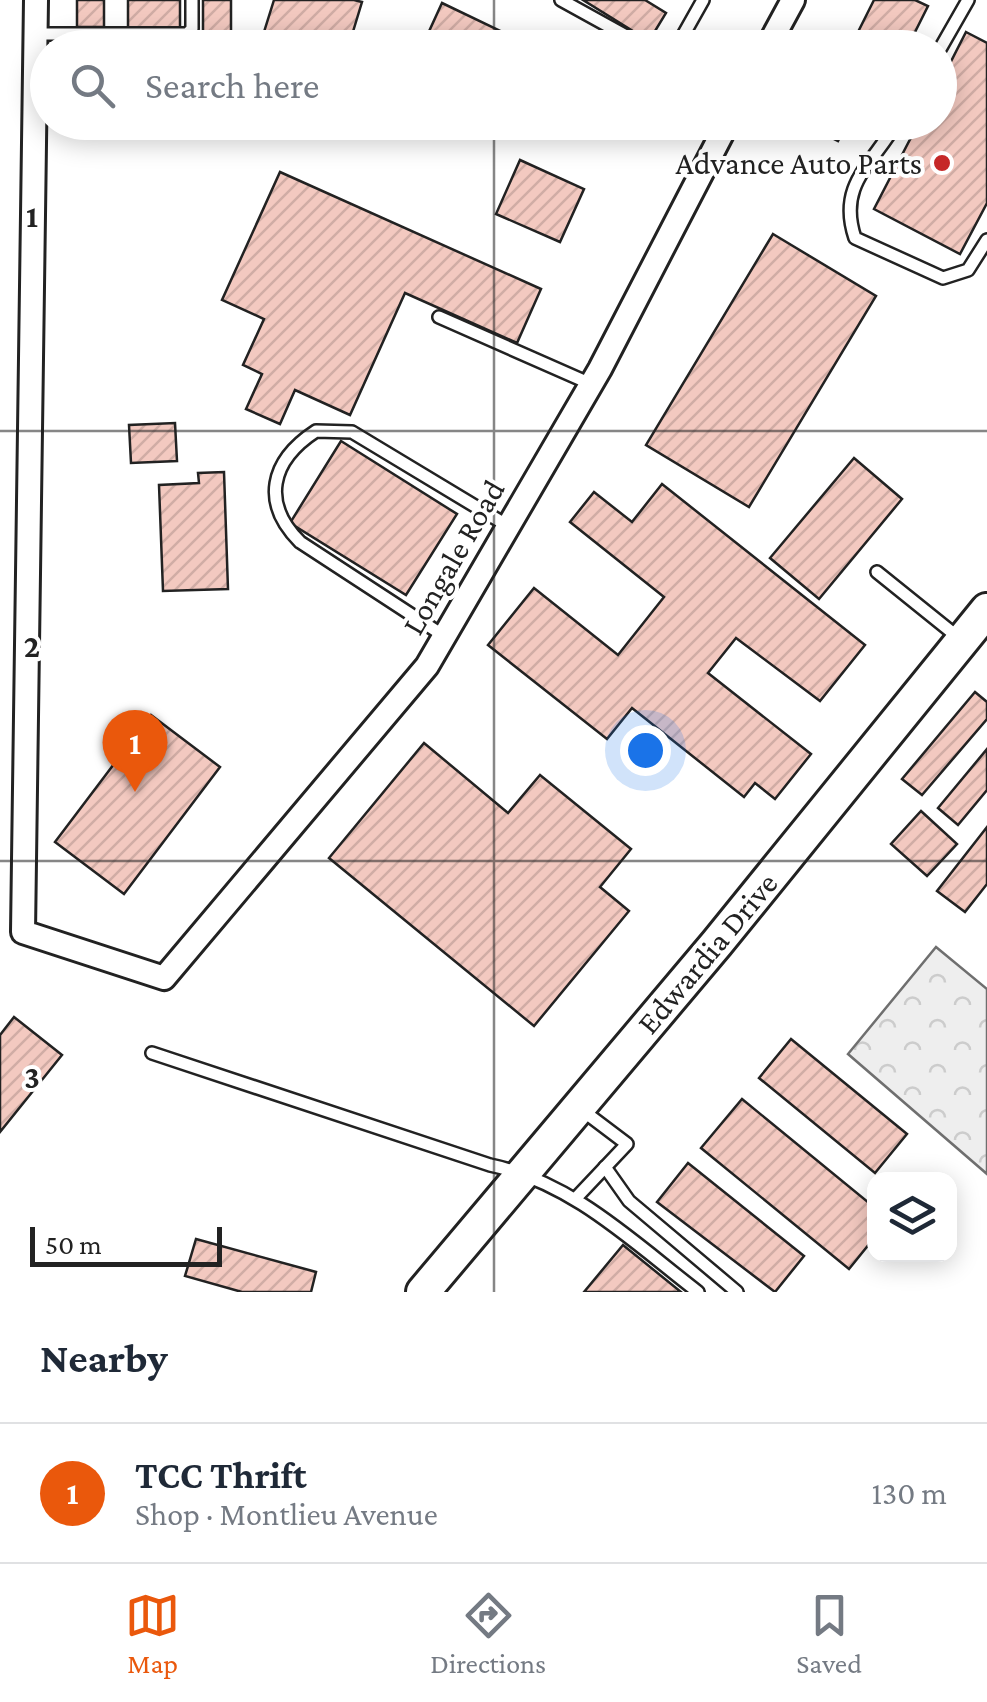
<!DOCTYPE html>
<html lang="en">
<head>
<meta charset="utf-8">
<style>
	:root { --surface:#fff; --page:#f2f2f3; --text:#1f2937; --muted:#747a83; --line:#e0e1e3; --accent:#ea580c }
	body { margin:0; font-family:"Crimson Pro",serif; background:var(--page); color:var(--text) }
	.controls { position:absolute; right:30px; bottom:30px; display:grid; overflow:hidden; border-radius:20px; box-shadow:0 5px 25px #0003 }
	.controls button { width:90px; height:90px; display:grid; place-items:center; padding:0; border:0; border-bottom:2px solid var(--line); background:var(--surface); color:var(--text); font:50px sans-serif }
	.scale { position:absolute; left:30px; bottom:25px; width:192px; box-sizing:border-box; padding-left:10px; border:5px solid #222; border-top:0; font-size:28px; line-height:35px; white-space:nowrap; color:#222; -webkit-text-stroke:8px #fff; paint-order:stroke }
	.you { position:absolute; left:645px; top:750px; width:35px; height:35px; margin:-25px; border:8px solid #fff; border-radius:50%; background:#1a73e8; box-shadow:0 0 0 15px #1a73e833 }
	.badge { display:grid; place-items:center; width:65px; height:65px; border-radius:50%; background:var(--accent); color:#fff; font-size:32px; font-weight:700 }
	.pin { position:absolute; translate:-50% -82px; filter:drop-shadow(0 2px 5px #0008) }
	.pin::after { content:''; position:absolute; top:52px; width:35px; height:30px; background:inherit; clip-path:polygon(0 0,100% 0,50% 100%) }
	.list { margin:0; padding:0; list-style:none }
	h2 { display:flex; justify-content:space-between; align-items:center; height:130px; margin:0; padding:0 40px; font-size:42px }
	h2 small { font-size:32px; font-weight:400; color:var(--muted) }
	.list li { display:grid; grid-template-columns:65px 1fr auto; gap:30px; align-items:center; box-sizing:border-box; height:140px; padding:0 40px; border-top:2px solid var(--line) }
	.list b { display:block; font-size:38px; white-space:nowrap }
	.list p { margin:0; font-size:32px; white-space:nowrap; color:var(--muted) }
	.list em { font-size:32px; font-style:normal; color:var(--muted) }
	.icon { flex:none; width:55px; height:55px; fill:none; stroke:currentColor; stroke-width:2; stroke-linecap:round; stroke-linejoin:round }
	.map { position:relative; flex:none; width:987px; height:1292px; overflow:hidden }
	.search { position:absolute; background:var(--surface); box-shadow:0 5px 25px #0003; left:30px; right:30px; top:30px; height:110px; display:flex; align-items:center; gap:25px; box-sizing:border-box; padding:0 35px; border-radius:55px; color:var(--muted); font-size:38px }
	.sheet { height:270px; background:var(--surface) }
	nav { display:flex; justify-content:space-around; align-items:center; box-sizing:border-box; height:140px; border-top:2px solid var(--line); background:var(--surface); font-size:28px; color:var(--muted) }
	nav a { display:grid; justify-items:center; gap:5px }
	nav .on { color:var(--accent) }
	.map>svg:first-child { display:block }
</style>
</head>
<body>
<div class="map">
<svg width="987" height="1292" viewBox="0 0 987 1292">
	<defs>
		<pattern id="forest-crowns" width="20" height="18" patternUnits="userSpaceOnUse" patternTransform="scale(2.5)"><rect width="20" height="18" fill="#eee"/><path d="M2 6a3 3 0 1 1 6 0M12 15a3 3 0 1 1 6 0" fill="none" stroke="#ccc"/></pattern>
		<pattern id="building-hatch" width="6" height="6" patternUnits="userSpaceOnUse" patternTransform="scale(2.5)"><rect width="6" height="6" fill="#f3c9c0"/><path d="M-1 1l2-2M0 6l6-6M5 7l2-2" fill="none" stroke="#d0aca5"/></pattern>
	</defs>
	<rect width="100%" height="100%" fill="#fff"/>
	<path fill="url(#forest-crowns)" stroke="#6f6f6f" stroke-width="2.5" d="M936 947 987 989V1174L848 1054Z"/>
	<g fill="url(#building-hatch)" stroke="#222" stroke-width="2.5">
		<rect x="77" y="0" width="27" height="27"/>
		<rect x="128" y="0" width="52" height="28"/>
		<path d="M203 0H231V34L203 33Z"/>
		<path d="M274 0H354L362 2 348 48H259Z"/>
		<path d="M583 0H645L666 13 649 41Z"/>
		<path d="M874 0H915L928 6 907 48H850Z"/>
		<path d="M442 3 536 48H445L426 38Z"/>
		<path d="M966 32 987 43V203L960 254 874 209 919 122H940V83Z"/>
		<path d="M812 122H869L863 136 845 127 838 141 810 127Z"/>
		<path d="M520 160 584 189 560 242 496 214Z"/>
		<path d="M280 172 541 289 517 343 405 293 350 415 295 390 280 424 246 409 262 374 243 365 264 319 222 300Z"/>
		<path d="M773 234 876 296 749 507 646 445Z"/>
		<path d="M175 423 177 461 131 463 129 425Z"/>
		<path d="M341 441 457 514 406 595 290 523Z"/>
		<path d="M854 458 902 499 819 599 770 558Z"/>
		<path d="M224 472 228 589 163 591 159 485 199 483 198 473Z"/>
		<path d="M662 484 865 645 820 701 736 638 708 673 811 754 775 799 755 783 744 797 632 708 607 739 488 645 534 588 618 655 664 597 570 522 594 492 632 522Z"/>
		<path d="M975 692 987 702V719L922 795 902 779Z"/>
		<path d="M151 715 220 767 124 894 55 842Z"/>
		<path d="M424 743 508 813 540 775 631 849 600 887 629 911 534 1026 329 858Z"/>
		<path d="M987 749V790L958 825 938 808Z"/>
		<path d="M921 811 957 844 927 876 891 844Z"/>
		<path d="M987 827V884L965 912 937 891Z"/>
		<path d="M14 1017 62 1055 0 1132V1035Z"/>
		<path d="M791 1039 907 1134 875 1173 759 1078Z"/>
		<path d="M742 1099 874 1207V1238L849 1269 701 1148Z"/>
		<path d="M688 1163 804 1256 775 1292 657 1202Z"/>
		<path d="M196 1239 316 1272 311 1292H242L185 1276Z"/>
		<path d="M623 1245 681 1292H584Z"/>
	</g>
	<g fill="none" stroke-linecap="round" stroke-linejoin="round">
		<g stroke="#222" stroke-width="16">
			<g id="service">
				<path d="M561 0 648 48"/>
				<path d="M36 34H187L192 29V0"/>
				<path d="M676 48 703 0"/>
				<path d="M940 49 968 0"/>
				<path d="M897 122C873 164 837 184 855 238L943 278 968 270 987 240"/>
				<path d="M439 317 591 384"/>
				<path d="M877 572 959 638"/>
				<path d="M444 636 300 542C261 503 270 461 316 431L352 432 508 526"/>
				<path d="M152 1053 490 1165C572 1182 633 1242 698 1292"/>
				<path d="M605 1167 629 1201 737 1292"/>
				<path d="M576 1198 627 1144 582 1110"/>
			</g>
		</g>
		<g stroke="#222" stroke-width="28">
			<g id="minor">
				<path d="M36 0 23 932 164 978 427 666 600 369 728 122"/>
				<path d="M767 48 793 0"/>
			</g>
		</g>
		<g stroke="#222" stroke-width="38">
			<path id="secondary" d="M423 1292 717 943 987 610"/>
		</g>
		<use href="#service" stroke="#fff" stroke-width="11"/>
		<use href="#minor" stroke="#fff" stroke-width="22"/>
		<use href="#secondary" stroke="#fff" stroke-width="32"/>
	</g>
	<path fill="none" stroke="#222" stroke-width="2.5" stroke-opacity="0.55" d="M494 0V48M494 122V1292M0 431H987M0 861H987"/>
	<circle fill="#c62828" stroke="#fff" stroke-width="4" cx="942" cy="163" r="10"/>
	<g text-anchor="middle" stroke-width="8" stroke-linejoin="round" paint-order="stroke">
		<g font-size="32" fill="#222" stroke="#fff" text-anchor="end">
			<text x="922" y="174">Advance Auto Parts</text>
		</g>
		<g font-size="32" fill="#222" stroke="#fff">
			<text transform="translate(453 557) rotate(-60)" y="11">Longale Road</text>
			<text transform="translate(707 953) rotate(-50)" y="11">Edwardia Drive</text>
		</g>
	</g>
	<g font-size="32" text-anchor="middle" font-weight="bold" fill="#222" stroke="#fff" stroke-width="8" stroke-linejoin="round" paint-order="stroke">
		<text x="32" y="227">1</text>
		<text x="32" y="657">2</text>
		<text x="32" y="1088">3</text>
	</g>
</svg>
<div class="controls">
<button><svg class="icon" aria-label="layers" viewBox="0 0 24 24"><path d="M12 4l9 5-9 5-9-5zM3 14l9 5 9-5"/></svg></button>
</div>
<div class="scale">50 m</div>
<div class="you"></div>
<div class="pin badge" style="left:135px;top:792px">1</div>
<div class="search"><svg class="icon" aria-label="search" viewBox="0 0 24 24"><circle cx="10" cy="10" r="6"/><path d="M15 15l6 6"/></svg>Search here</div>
</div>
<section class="sheet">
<h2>Nearby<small></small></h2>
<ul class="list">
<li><span class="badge">1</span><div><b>TCC Thrift</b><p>Shop · Montlieu Avenue</p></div><em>130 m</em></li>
</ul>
</section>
<nav>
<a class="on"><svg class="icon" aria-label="map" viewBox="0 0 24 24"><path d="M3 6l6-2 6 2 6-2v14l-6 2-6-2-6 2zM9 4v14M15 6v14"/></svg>Map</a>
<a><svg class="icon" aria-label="directions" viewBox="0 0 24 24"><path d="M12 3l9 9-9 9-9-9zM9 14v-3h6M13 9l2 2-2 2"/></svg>Directions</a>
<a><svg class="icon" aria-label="saved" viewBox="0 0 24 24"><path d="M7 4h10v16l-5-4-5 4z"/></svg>Saved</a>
</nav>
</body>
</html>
